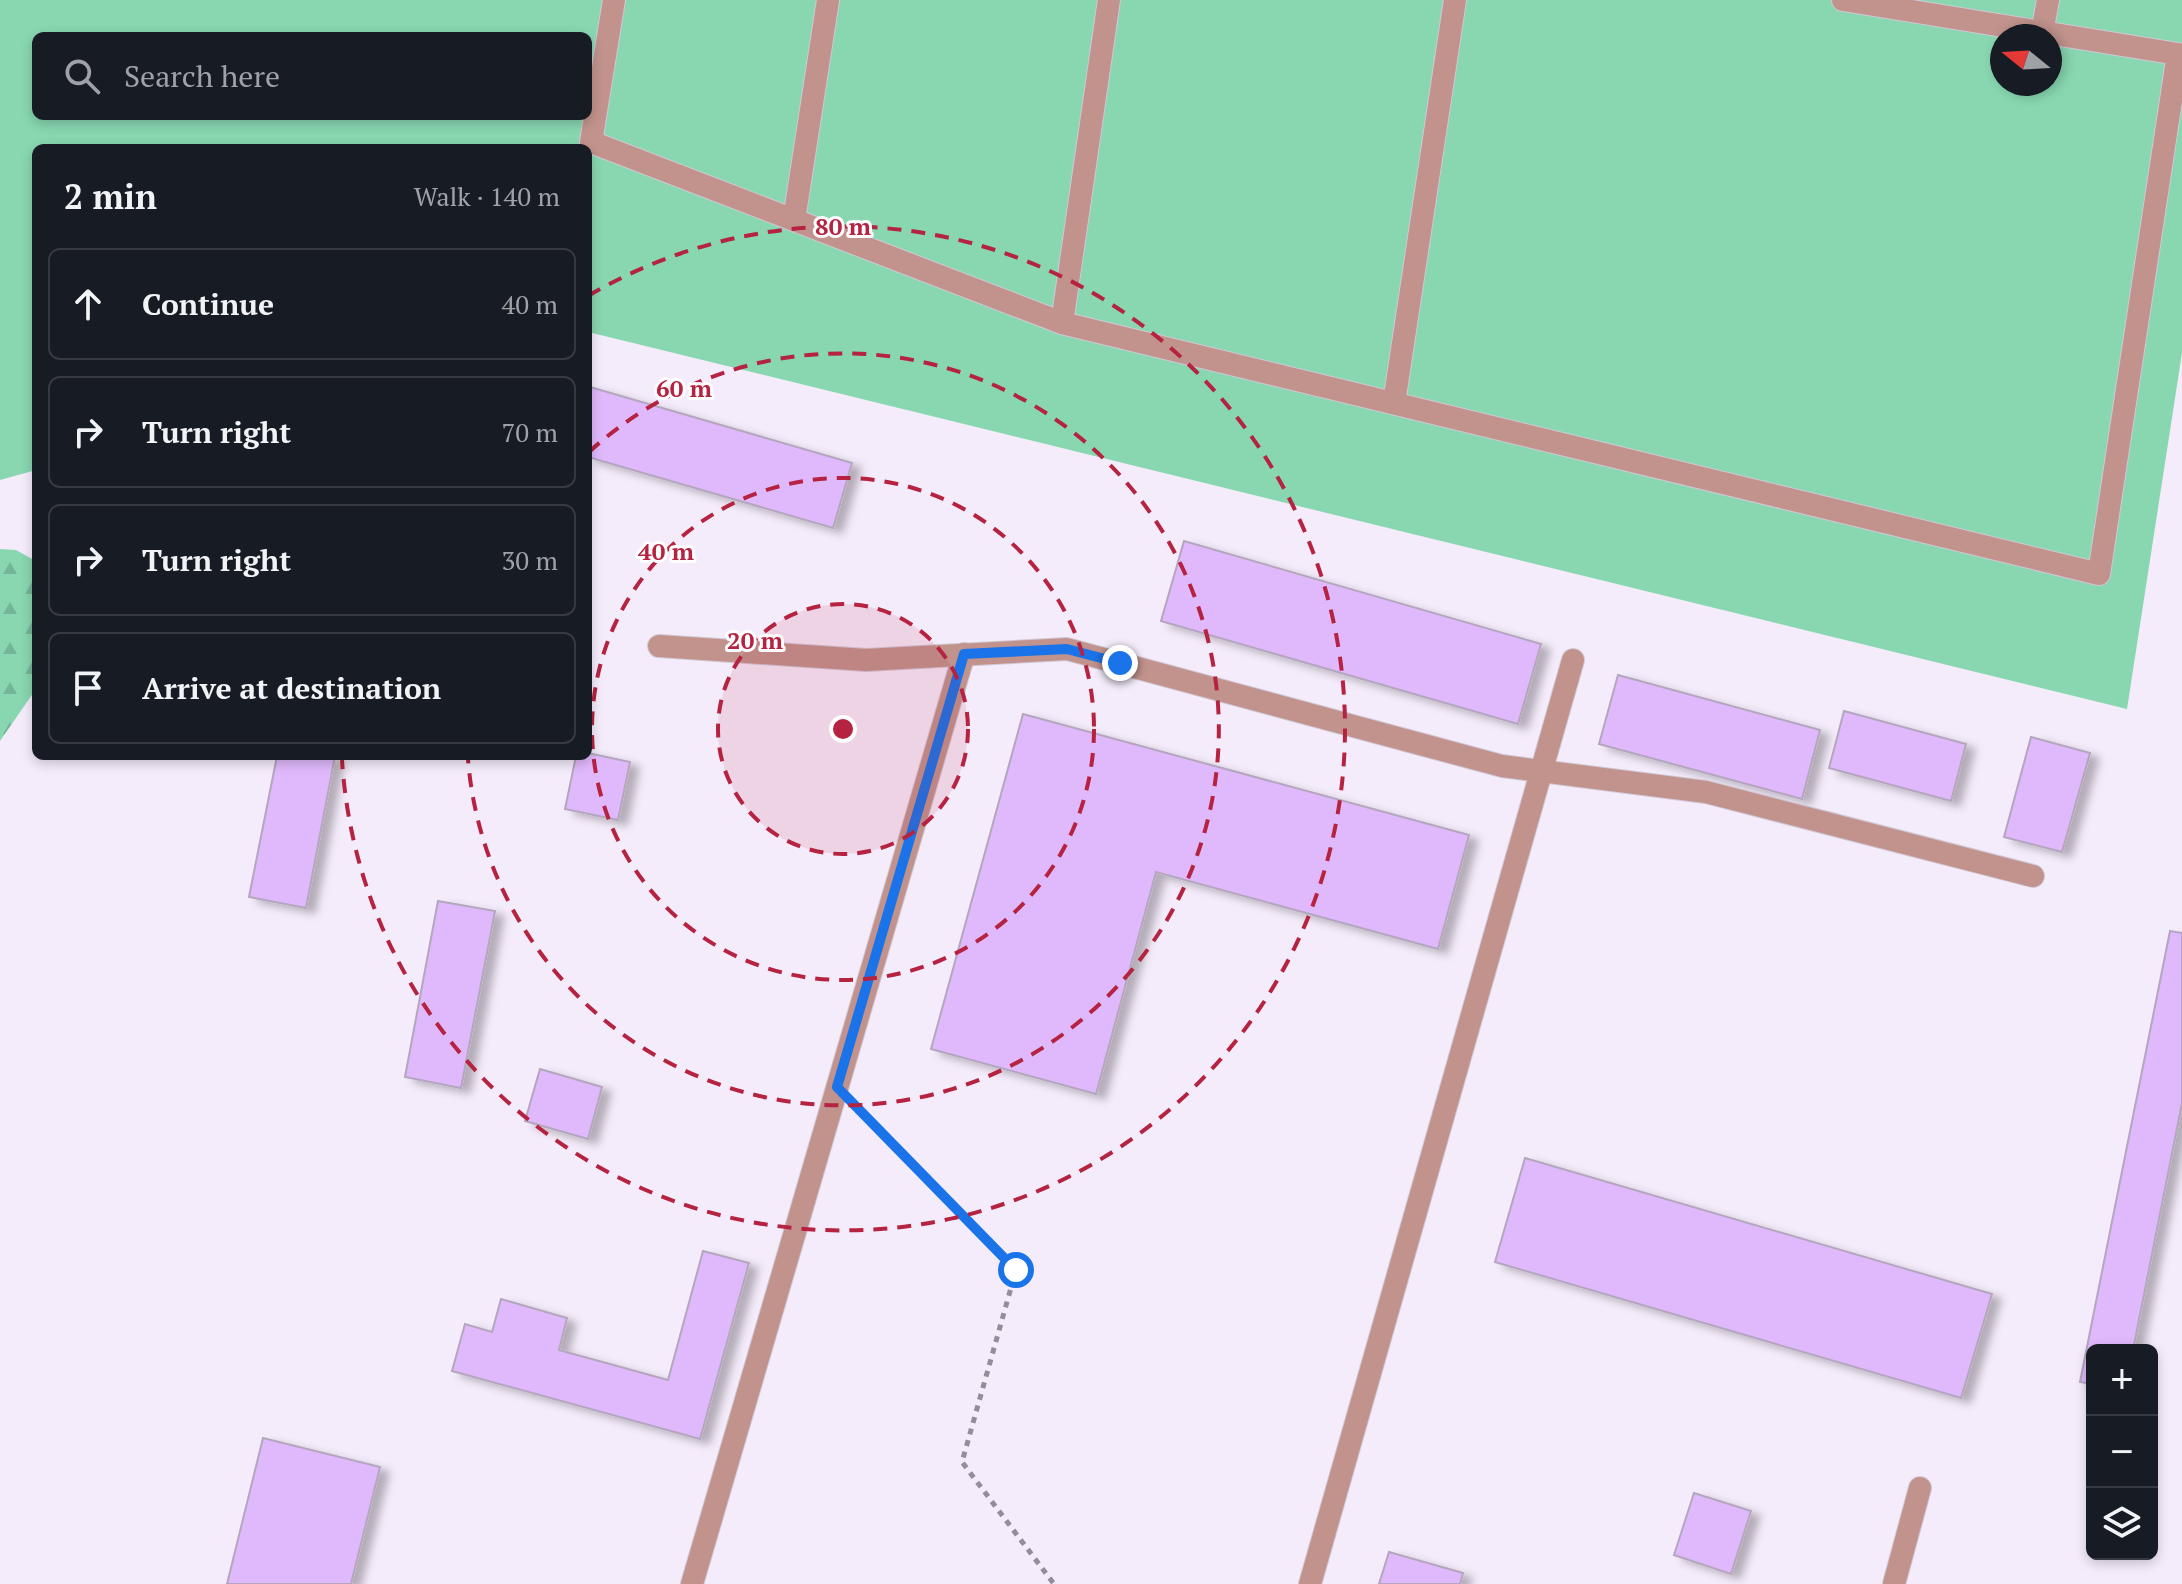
<!DOCTYPE html>
<html lang="en">
<head>
<meta charset="utf-8">
<style>
	:root { --surface:#171b24; --page:#20242c; --text:#f1f3f6; --muted:#9ea1a6; --line:#363941 }
	body { margin:0; font-family:"PT Serif",serif; background:var(--page); color:var(--text) }
	.controls { position:absolute; right:24px; bottom:24px; display:grid; overflow:hidden; border-radius:12px; box-shadow:0 4px 12px #0003 }
	.controls button { width:72px; height:72px; display:grid; place-items:center; padding:0; border:0; border-bottom:2px solid var(--line); background:var(--surface); color:var(--text); font:40px sans-serif }
	.compass { position:absolute; left:1990px; top:24px; width:72px; height:72px; border-radius:50%; background:var(--surface); box-shadow:0 4px 12px #0003; rotate:288deg }
	.stop { position:absolute; width:24px; height:24px; margin:-18px; border:6px solid #1a73e8; border-radius:50%; background:#fff }
	.stop.end { background:#1a73e8; border-color:#fff; box-shadow:0 2px 8px #0008 }
	.list { margin:0; padding:0; list-style:none }
	h2 { display:flex; justify-content:space-between; align-items:center; height:104px; margin:0; padding:0 32px; font-size:34px }
	h2 small { font-size:26px; font-weight:400; color:var(--muted) }
	.list li { display:grid; grid-template-columns:52px 1fr auto; gap:24px; align-items:center; box-sizing:border-box; height:112px; margin:0 16px 16px; padding:0 16px; border:2px solid var(--line); border-radius:12px }
	.list b { display:block; font-size:30px; white-space:nowrap }
	.list em { font-size:26px; font-style:normal; color:var(--muted) }
	.icon { flex:none; width:44px; height:44px; fill:none; stroke:currentColor; stroke-width:2; stroke-linecap:round; stroke-linejoin:round }
	.map { position:relative; flex:none; width:2182px; height:1584px; overflow:hidden }
	.search { position:absolute; background:var(--surface); box-shadow:0 4px 12px #0003; left:32px; top:32px; width:560px; height:88px; display:flex; align-items:center; gap:20px; box-sizing:border-box; padding:0 28px; border-radius:12px; color:var(--muted); font-size:30px }
	.panel { position:absolute; background:var(--surface); box-shadow:0 4px 12px #0003; left:32px; top:144px; width:560px; height:616px; border-radius:12px }
	.map>svg:first-child { display:block }
</style>
</head>
<body>
<div class="map">
<svg width="2182" height="1584" viewBox="0 0 2182 1584">
	<defs>
		<pattern id="forest-firs" width="22" height="20" patternUnits="userSpaceOnUse" patternTransform="scale(2)"><rect width="22" height="20" fill="#88d7b1"/><path d="M5 1l3.5 6h-7zM16 11l3.5 6h-7z" fill="#74b798"/></pattern>
		<filter id="shadow"><feDropShadow dx="9" dy="5" stdDeviation="4" flood-color="#0004"/></filter>
	</defs>
	<rect width="100%" height="100%" fill="#f5ecfb"/>
	<path fill="#88d7b1" fill-rule="evenodd" d="M0 0H2182V353L2127 709 588 332V148H36V470L0 480ZM36 36H588V116H36ZM2002 36H2050V84H2002Z"/>
	<path fill="url(#forest-firs)" d="M0 549 16 550 36 561V689L0 741Z"/>
	<g fill="#e0b9fc" stroke="#b3a6be" stroke-width="2" filter="url(#shadow)">
		<path d="M590 387 852 463 833 528 588 457Z"/>
		<path d="M1184 541 1541 644 1518 724 1161 621Z"/>
		<path d="M1618 675 1820 730 1802 799 1599 744Z"/>
		<path d="M1844 711 1966 744 1951 801 1829 768Z"/>
		<path d="M1023 714 1469 835 1438 949 1156 872 1096 1094 931 1049Z"/>
		<path d="M2031 737 2090 753 2062 852 2004 837Z"/>
		<path d="M588 753 630 762 618 820 565 809 576 756Z"/>
		<path d="M277 756H335L306 908 249 897Z"/>
		<path d="M438 901 495 911 461 1088 405 1077Z"/>
		<path d="M2170 931 2182 933V1103L2133 1350H2092V1384L2080 1382Z"/>
		<path d="M540 1069 602 1087 588 1139 525 1121Z"/>
		<path d="M1525 1158 1992 1294 1961 1398 1495 1262Z"/>
		<path d="M703 1251 749 1263 700 1439 452 1371 465 1324 492 1332 501 1299 567 1318 559 1350 668 1380Z"/>
		<path d="M263 1438 380 1467 351 1584H227Z"/>
		<path d="M1694 1493 1751 1511 1731 1574 1674 1555Z"/>
		<path d="M1389 1552 1463 1573 1460 1584H1379Z"/>
	</g>
	<g fill="none" stroke-linecap="round" stroke-linejoin="round">
		<g stroke="#d1c8d6" stroke-width="24">
			<g id="service">
				<path d="M614 0 591 142 1062 323 2099 574 2178 54 1843 0"/>
				<path d="M2042 33 2048 0"/>
				<path d="M794 220 828 0"/>
				<path d="M1062 323 1109 0"/>
				<path d="M1394 403 1455 0"/>
				<path d="M659 646 866 660 1067 649 1502 766 1706 792 2033 876"/>
				<path d="M692 1584 964 654"/>
				<path d="M1310 1584 1573 660"/>
				<path d="M1894 1584 1920 1488"/>
			</g>
		</g>
		<path stroke="#948d99" stroke-width="5" stroke-dasharray="6 6" stroke-linecap="butt" d="M863 1113 1016 1270 962 1462 1054 1584"/>
		<use href="#service" stroke="#c1938c" stroke-width="22"/>
	</g>
	<g fill="none" stroke-linecap="round" stroke-linejoin="round">
		<path stroke="#1a73e8" stroke-width="10" d="M1016 1270 837 1087 964 654 1067 649 1120 663"/>
	</g>
	<circle cx="843" cy="729" r="125" fill="#b52341" fill-opacity=".12"/>
	<g fill="none" stroke="#b52341" stroke-width="4" stroke-dasharray="14 10">
		<circle cx="843" cy="729" r="125"/>
		<circle cx="843" cy="729" r="251"/>
		<path d="M589 452A376 376 0 1 1 468 759"/>
		<path d="M588 296A502 502 0 1 1 342 760"/>
	</g>
	<circle cx="843" cy="729" r="12" fill="#b52341" stroke="#fdfdfd" stroke-width="4"/>
	<g font-size="24" text-anchor="middle" font-weight="bold" fill="#b52341" stroke="#fdfdfd" stroke-width="6" stroke-linejoin="round" paint-order="stroke">
		<text x="843" y="235">80 m</text>
		<text x="684" y="397">60 m</text>
		<text x="666" y="560">40 m</text>
		<text x="755" y="649">20 m</text>
	</g>
</svg>
<div class="controls">
<button>+</button>
<button>−</button>
<button><svg class="icon" aria-label="layers" viewBox="0 0 24 24"><path d="M12 4l9 5-9 5-9-5zM3 14l9 5 9-5"/></svg></button>
</div>
<svg class="compass" viewBox="-18 -18 36 36"><path d="M0-13l5 13h-10z" fill="#e53935"/><path d="M0 13l5-13h-10z" fill="#9ea1a6"/></svg>
<div class="stop" style="left:1016px;top:1270px"></div>
<div class="stop end" style="left:1120px;top:663px"></div>
<div class="search"><svg class="icon" aria-label="search" viewBox="0 0 24 24"><circle cx="10" cy="10" r="6"/><path d="M15 15l6 6"/></svg>Search here</div>
<section class="panel">
<h2>2 min<small>Walk · 140 m</small></h2>
<ul class="list">
<li><svg class="icon" aria-label="ahead" viewBox="0 0 24 24"><path d="M12 20V5M6 11l6-6 6 6"/></svg><div><b>Continue</b></div><em>40 m</em></li>
<li><svg class="icon" aria-label="right" viewBox="0 0 24 24"><path d="M7 20v-9h11M14 6l5 5-5 5"/></svg><div><b>Turn right</b></div><em>70 m</em></li>
<li><svg class="icon" aria-label="right" viewBox="0 0 24 24"><path d="M7 20v-9h11M14 6l5 5-5 5"/></svg><div><b>Turn right</b></div><em>30 m</em></li>
<li><svg class="icon" aria-label="arrive" viewBox="0 0 24 24"><path d="M6 21V4h12l-3 4 3 4H6"/></svg><div><b>Arrive at destination</b></div></li>
</ul>
</section>
</div>
</body>
</html>
